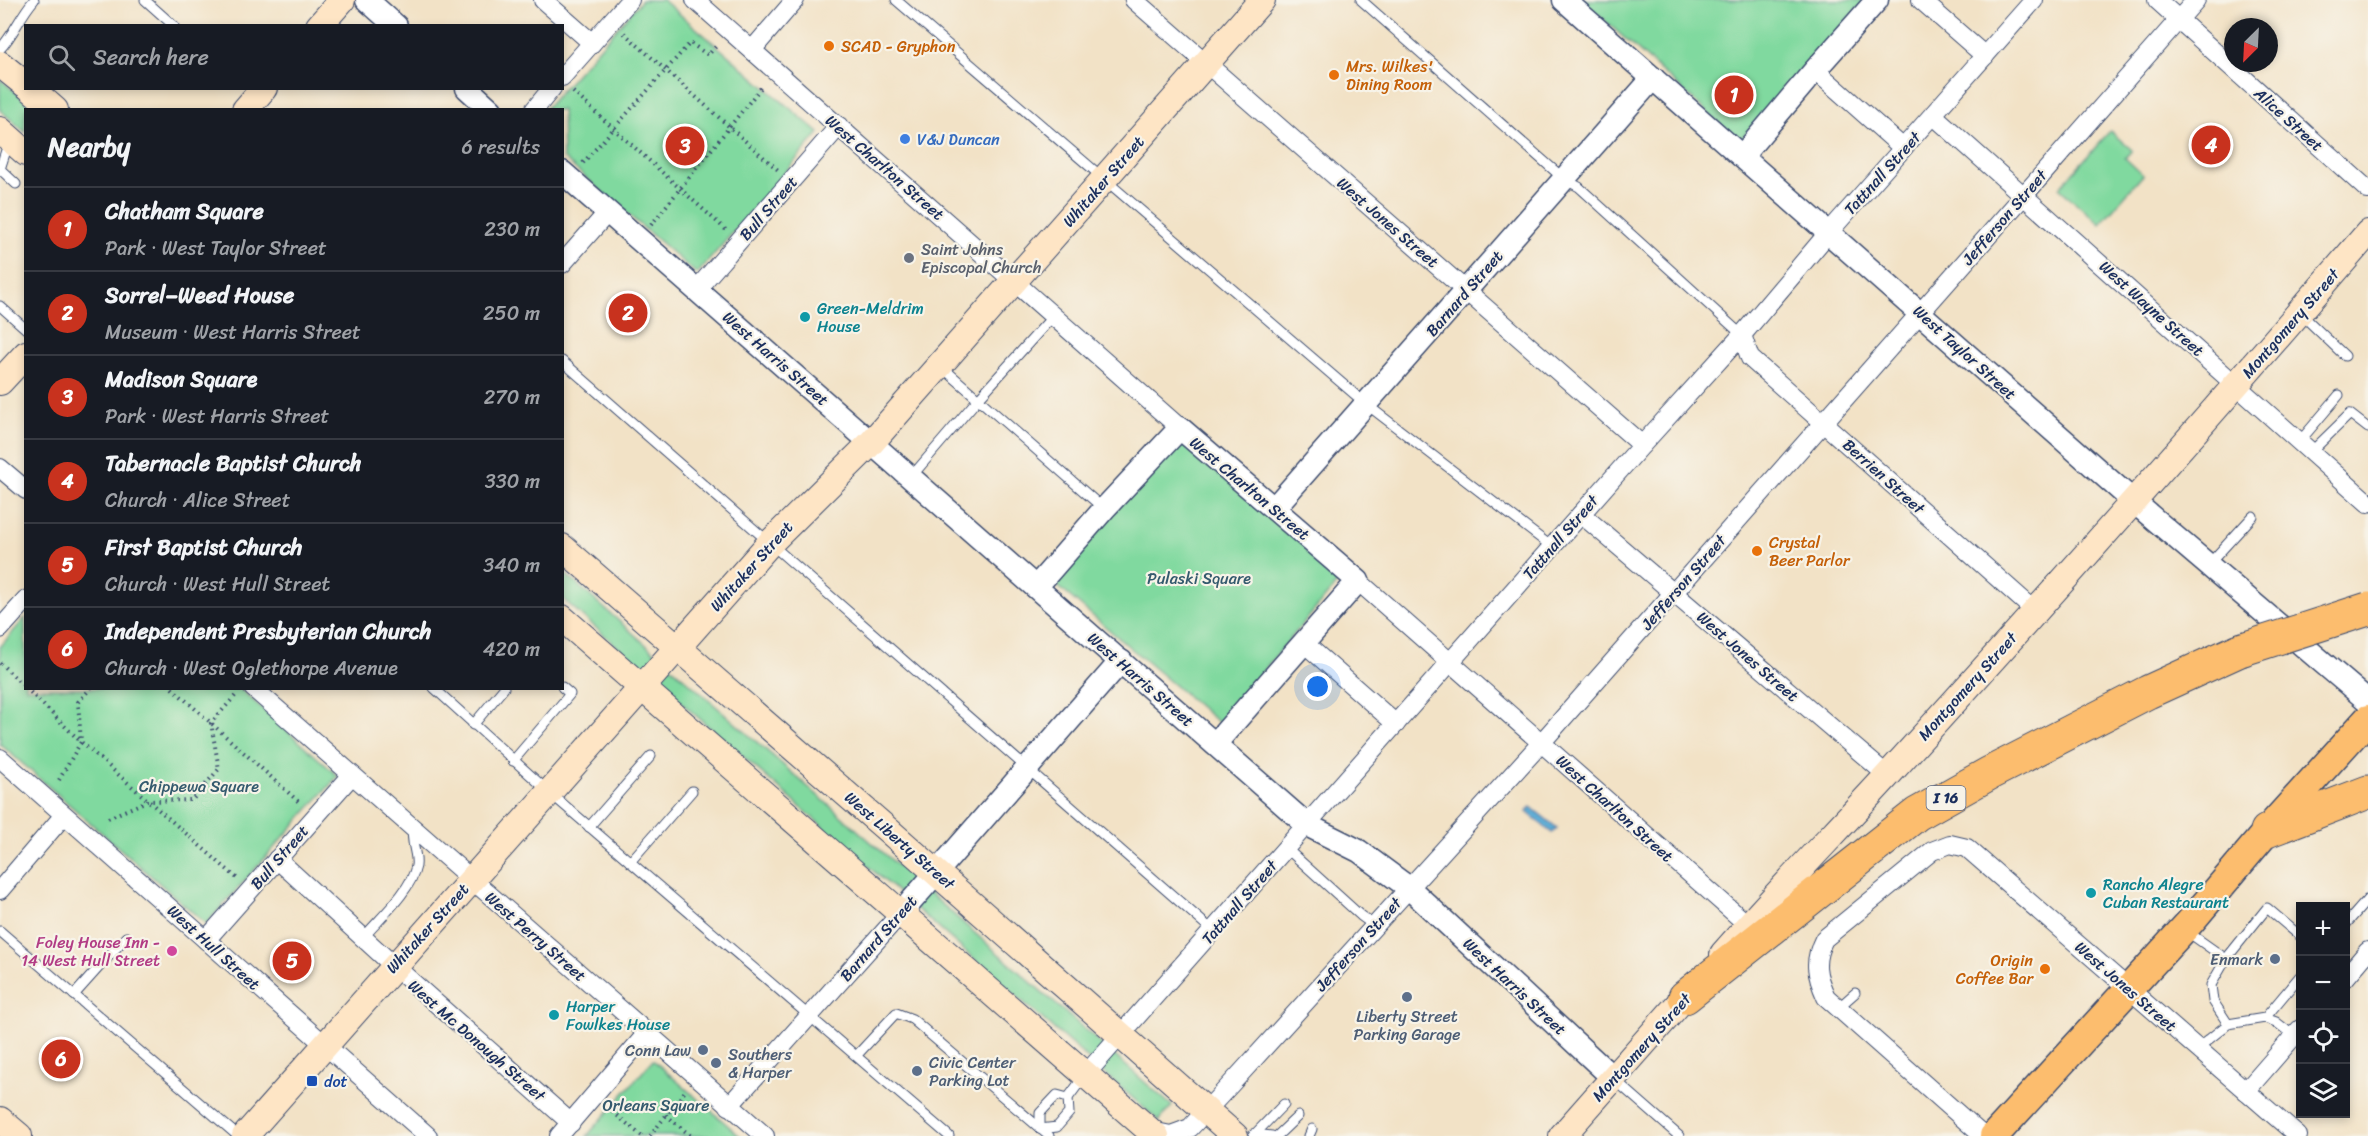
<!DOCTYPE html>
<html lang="en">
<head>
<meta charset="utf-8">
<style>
	:root { --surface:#171b24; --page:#242831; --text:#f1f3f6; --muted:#9ea1a6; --line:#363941; --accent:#c8321e }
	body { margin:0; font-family:Sriracha,sans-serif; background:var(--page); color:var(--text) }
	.controls { position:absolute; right:18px; bottom:18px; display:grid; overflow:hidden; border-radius:0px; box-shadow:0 3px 9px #0003 }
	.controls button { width:54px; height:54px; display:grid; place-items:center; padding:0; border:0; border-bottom:2px solid var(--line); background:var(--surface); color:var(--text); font:30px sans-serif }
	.compass { position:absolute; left:2224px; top:18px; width:54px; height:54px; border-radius:50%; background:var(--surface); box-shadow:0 3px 9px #0003; rotate:204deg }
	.you { position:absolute; left:1318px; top:687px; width:21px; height:21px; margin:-15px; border:4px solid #fff; border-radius:50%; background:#1a73e8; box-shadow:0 0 0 9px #1a73e833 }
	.badge { display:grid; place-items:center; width:39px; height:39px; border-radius:50%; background:var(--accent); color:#fff; font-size:20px; font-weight:700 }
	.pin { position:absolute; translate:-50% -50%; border:3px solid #fff; box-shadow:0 2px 6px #0006 }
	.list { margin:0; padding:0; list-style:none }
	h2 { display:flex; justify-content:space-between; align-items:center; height:78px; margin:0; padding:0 24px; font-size:26px }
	h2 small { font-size:20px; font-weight:400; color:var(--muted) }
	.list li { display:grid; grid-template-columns:39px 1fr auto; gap:18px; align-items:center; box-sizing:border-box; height:84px; padding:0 24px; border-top:2px solid var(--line) }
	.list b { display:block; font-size:22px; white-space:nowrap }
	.list p { margin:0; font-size:20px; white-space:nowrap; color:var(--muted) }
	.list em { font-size:20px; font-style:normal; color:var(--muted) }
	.icon { flex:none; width:33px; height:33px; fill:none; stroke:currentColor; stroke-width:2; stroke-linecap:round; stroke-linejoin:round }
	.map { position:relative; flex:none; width:2368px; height:1136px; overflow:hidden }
	.search { position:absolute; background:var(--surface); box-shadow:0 3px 9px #0003; left:24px; top:24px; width:540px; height:66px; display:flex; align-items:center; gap:15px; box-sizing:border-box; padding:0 21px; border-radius:0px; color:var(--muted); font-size:22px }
	.panel { position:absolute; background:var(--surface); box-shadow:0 3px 9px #0003; left:24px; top:108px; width:540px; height:582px; border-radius:0px }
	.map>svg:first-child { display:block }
</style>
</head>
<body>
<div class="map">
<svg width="2368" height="1136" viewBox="0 0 2368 1136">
	<rect width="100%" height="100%" fill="#f7f3e8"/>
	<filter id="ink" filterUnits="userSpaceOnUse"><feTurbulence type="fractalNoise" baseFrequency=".0167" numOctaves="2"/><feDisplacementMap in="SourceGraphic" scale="12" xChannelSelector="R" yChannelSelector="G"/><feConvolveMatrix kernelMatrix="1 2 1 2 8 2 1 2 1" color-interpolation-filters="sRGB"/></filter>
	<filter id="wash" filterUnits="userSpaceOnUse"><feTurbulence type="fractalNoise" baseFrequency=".008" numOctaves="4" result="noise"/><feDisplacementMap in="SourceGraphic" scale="24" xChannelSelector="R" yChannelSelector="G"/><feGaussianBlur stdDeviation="1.35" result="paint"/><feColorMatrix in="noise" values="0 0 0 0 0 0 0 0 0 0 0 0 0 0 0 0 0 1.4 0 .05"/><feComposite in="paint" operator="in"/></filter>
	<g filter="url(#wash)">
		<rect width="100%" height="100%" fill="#f2e2c6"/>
		<g fill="#80d99f" stroke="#4e847e" stroke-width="1.5">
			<path d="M642 0H663L819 133 697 274 563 158 562 110H544Z"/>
			<path d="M1582 0H1866L1739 141Z"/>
			<path d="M0 79 35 109 26 110 25 132 0 110Z"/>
			<path d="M2110 131 2132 150 2125 158 2143 175 2100 224 2059 188Z"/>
			<path d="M1180 435 1345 574 1219 723 1054 583Z"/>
			<path d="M563 572 1172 1106 1159 1121 563 599Z"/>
			<path d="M25 618 26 688 240 689 338 776 206 924 0 744V647Z"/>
			<path d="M653 1060 740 1136H587Z"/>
		</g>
		<path fill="#5aabd5" stroke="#3a6d9a" stroke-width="1.5" d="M1531 807 1557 828 1552 833 1527 812Z"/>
	</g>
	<g filter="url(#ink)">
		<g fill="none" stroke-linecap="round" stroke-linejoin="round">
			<g stroke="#3b4a6e" stroke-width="11">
				<g id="service">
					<path d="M145 0 174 26"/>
					<path d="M896 0 1366 404 1552 547"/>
					<path d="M1361 0 1564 179 1579 187 1742 335"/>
					<path d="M0 49C14 34 20 16 34 0"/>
					<path d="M9 141 0 169 16 184"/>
					<path d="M0 306 26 329"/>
					<path d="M2301 314 2345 356"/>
					<path d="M562 361 1213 931"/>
					<path d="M942 367 1104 509"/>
					<path d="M2300 441 2339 395"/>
					<path d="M2311 452 2350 414 2368 428"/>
					<path d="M911 477 978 399 1054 315"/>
					<path d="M2208 565 2253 516"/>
					<path d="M434 688 549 792 949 1136"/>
					<path d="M473 725 504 688"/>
					<path d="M513 761 570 694 562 687"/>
					<path d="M589 827 651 756"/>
					<path d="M1286 848 1361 916 1375 926"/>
					<path d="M630 862 692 791"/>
					<path d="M2346 924 2368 899"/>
					<path d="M2185 930 2226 959 2267 908 2300 936"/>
					<path d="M0 931 238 1136"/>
					<path d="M363 938C380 918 411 891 416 866 418 854 410 843 413 828"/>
					<path d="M2226 959 2211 985 2213 1001 2228 1024"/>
					<path d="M74 995 126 937"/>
					<path d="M1838 1008 1855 993"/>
					<path d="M2265 1018 2300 976"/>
					<path d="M2198 1048 2228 1024 2265 1018 2276 1022 2294 1036"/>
					<path d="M857 1055 896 1013 912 1019 1049 1136"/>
					<path d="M1614 1079 1679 1136"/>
					<path d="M1040 1129 1057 1127 1069 1113 1068 1098 1085 1075"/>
					<path d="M1040 1129V1113L1057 1095 1068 1098"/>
					<path d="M1254 1134 1272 1136"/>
					<path d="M1253 1136 1284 1104"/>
					<path d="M1277 1136 1298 1116"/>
					<path d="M1309 1136 1312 1129"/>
				</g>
			</g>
			<g stroke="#3b4a6e" stroke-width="20">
				<g id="minor">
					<path d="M543 0 592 43"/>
					<path d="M695 0 1180 428"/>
					<path d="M1134 0 1642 445"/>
					<path d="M1921 0 1985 56"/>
					<path d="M2157 0 2368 190"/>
					<path d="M752 50 795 0"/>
					<path d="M1815 70 1903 148"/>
					<path d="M562 77 630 0"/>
					<path d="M534 110 552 88"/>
					<path d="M1933 115 2368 503"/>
					<path d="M562 264 608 212"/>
					<path d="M697 289 839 126"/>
					<path d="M1742 335 1750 358 2035 611"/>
					<path d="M0 468 26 490"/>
					<path d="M1581 514 1887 775"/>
					<path d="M1358 581 1748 925"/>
					<path d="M0 629 26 600"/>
					<path d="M1304 643 1396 724"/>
					<path d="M253 688 765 1136"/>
					<path d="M0 758 428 1136"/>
					<path d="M277 859 394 966 571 1123"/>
					<path d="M0 890 64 815"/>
					<path d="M206 940 352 775"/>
					<path d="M2346 977 2368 951"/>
					<path d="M1086 1074 1642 445 1742 335 1829 232 2034 0"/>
					<path d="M2246 1091 2300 1029"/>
					<path d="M729 1106 901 913"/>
					<path d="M1151 1131 1171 1135 1190 1128 1231 1084 1542 742 2196 0"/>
					<path d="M559 1136 647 1033"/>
					<path d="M1983 1136 1826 997C1816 975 1813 961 1824 939L1932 851 1950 844 1967 848 2298 1136"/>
				</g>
			</g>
			<g stroke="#3b4a6e" stroke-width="25">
				<g id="tertiary">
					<path d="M367 0 396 26"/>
					<path d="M1564 0 2133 501 2368 701"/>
					<path d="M467 88 491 110"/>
					<path d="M1742 156 1815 70 1877 0"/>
					<path d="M562 172 1307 825 1359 851 1409 888 1613 1078"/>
					<path d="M1274 508 1653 78"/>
					<path d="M1036 587 1104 509 1180 428 1358 581 1215 744"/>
					<path d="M901 913 1121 661"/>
				</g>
			</g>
			<g stroke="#3b4a6e" stroke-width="28">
				<g id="secondary">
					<path d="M319 26 342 0"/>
					<path d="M0 64 26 85"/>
					<path d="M30 88 55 110"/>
					<path d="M245 110 264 88"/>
					<path d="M0 130 26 153"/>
					<path d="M0 382 26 354"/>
					<path d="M562 547 889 831 1235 1136"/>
					<path d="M562 618 1156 1136"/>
					<path d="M1723 954C1776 893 1833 835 1888 775 2050 597 2210 416 2368 233"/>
					<path d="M0 1120 19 1136"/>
					<path d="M245 1136 769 544 871 443 1262 0"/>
					<path d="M1562 1136 1697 983"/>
				</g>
			</g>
			<g stroke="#3b4a6e" stroke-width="31">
				<path id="primary" d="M1994 1136 2191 921 2273 824 2368 719"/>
			</g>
			<g stroke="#3b4a6e" stroke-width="35">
				<g id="motorway">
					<path d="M2267 831 2368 792"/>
					<path d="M1685 997 1917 814 1990 773 2148 692 2240 650"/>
				</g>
			</g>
			<g stroke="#3b4a6e" stroke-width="4" stroke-dasharray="1.5 4.5" stroke-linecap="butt">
				<path d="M624 33 778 170"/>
				<path d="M573 92 726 230"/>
				<path d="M583 163 690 43 708 55 718 44"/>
				<path d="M651 225 763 85"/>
				<path d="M0 663 26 688"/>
				<path d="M26 688 81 742 238 879"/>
				<path d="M172 688 301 804"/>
				<path d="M59 780 81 742 78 702 91 688"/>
				<path d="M108 818 147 801 192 800 219 769 211 723 236 695"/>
				<path d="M608 1108 642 1136"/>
				<path d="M666 1115 691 1136"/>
				<path d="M650 1136 686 1090"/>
			</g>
			<use href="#service" stroke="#fff" stroke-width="9"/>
			<use href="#minor" stroke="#fff" stroke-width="18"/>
			<use href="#tertiary" stroke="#fff" stroke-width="22"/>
			<use href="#secondary" stroke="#fee5c5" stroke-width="26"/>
			<use href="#primary" stroke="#fcbd6e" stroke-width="28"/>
			<use href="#motorway" stroke="#fcbd6e" stroke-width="33"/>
			<g stroke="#3b4a6e" stroke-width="35" stroke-linecap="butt">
				<path id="motorway-bridge" d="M2240 650 2368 609"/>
			</g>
			<use href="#motorway-bridge" stroke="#fcbd6e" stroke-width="33"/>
		</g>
	</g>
	<g fill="#e8710a" stroke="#f7f3e8" stroke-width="2">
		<circle cx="829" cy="46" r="6"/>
		<circle cx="1334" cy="75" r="6"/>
		<circle cx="1757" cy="551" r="6"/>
		<circle cx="2045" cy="969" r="6"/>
	</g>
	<circle fill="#3f7fe0" stroke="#f7f3e8" stroke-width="2" cx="905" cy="139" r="6"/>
	<circle fill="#6b7280" stroke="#f7f3e8" stroke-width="2" cx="909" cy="258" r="6"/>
	<g fill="#0f9aa8" stroke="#f7f3e8" stroke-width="2">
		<circle cx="805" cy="317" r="6"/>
		<circle cx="2091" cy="893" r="6"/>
		<circle cx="554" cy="1015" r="6"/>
	</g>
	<circle fill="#d1479c" stroke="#f7f3e8" stroke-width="2" cx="172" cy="951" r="6"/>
	<g fill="#5c6f8a" stroke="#f7f3e8" stroke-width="2">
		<circle cx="2275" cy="959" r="6"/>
		<circle cx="1407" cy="997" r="6"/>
		<circle cx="703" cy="1050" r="6"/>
		<circle cx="716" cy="1063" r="6"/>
		<circle cx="917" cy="1071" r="6"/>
	</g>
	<rect fill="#1a4fb4" stroke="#f7f3e8" stroke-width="2" x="306" y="1075" width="12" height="12" rx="3"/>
	<g text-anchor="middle" stroke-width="4.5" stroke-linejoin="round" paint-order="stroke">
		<rect fill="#f7f3e8" stroke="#5d6a87" stroke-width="1.5" x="1926.5" y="786" width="39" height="24" rx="4.5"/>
		<g font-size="15" font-weight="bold" fill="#1b2f5e">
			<text x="1946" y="803">I 16</text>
		</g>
		<g font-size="16" fill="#c56008" stroke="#f7f3e8" text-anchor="start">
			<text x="841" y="52">SCAD - Gryphon</text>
			<text x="1346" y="72">Mrs. Wilkes'<tspan x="1346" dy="18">Dining Room</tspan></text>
			<text x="1769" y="548">Crystal<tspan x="1769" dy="18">Beer Parlor</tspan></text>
			<text x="2033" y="966" text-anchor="end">Origin<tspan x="2033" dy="18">Coffee Bar</tspan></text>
		</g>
		<g font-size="16" fill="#1b2f5e" stroke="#f7f3e8">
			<text transform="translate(2289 119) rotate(42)" y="6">Alice Street</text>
			<text transform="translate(885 167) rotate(41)" y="6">West Charlton Street</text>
			<text transform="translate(1882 173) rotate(-48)" y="6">Tattnall Street</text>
			<text transform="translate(1103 181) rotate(-49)" y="6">Whitaker Street</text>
			<text transform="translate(768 208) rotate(-49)" y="6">Bull Street</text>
			<text transform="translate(2004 217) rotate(-49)" y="6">Jefferson Street</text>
			<text transform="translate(1388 222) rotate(41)" y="6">West Jones Street</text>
			<text transform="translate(1464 293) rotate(-49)" y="6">Barnard Street</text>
			<text transform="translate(2152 308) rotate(42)" y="6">West Wayne Street</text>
			<text transform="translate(2290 323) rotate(-49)" y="6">Montgomery Street</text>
			<text transform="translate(1965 352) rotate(42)" y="6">West Taylor Street</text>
			<text transform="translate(776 358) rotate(41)" y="6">West Harris Street</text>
			<text transform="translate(1884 476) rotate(42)" y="6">Berrien Street</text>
			<text transform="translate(1250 488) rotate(40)" y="6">West Charlton Street</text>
			<text transform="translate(1560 537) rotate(-49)" y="6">Tattnall Street</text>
			<text transform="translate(751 566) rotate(-48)" y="6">Whitaker Street</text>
			<text transform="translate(1683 582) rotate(-49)" y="6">Jefferson Street</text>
			<text transform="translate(1748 656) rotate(41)" y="6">West Jones Street</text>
			<text transform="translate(1141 679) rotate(41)" y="6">West Harris Street</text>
			<text transform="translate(1967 686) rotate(-48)" y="6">Montgomery Street</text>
			<text transform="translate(1615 808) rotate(42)" y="6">West Charlton Street</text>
			<text transform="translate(900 840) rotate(41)" y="6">West Liberty Street</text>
			<text transform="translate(279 857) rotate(-49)" y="6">Bull Street</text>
			<text transform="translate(1239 902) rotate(-49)" y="6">Tattnall Street</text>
			<text transform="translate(427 928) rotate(-48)" y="6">Whitaker Street</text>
			<text transform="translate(536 936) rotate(41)" y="6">West Perry Street</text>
			<text transform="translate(878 938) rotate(-49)" y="6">Barnard Street</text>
			<text transform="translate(1358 944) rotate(-48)" y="6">Jefferson Street</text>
			<text transform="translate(214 947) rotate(42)" y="6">West Hull Street</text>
			<text transform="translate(1515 986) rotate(43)" y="6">West Harris Street</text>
			<text transform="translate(2126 986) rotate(41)" y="6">West Jones Street</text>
			<text transform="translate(477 1040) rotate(41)" y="6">West Mc Donough Street</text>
			<text transform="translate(1641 1047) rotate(-48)" y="6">Montgomery Street</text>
		</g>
		<g font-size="16" fill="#366cbe" stroke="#f7f3e8" text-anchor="start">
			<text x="917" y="145">V&amp;J Duncan</text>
		</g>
		<g font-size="16" fill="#5b616d" stroke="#f7f3e8" text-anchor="start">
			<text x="921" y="255">Saint Johns<tspan x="921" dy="18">Episcopal Church</tspan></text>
		</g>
		<g font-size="16" fill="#0d838f" stroke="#f7f3e8" text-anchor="start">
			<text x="817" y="314">Green-Meldrim<tspan x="817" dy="18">House</tspan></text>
			<text x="2103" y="890">Rancho Alegre<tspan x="2103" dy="18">Cuban Restaurant</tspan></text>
			<text x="566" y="1012">Harper<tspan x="566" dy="18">Fowlkes House</tspan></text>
		</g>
		<g font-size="16" fill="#345a6e" stroke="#f7f3e8">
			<text x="1199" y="584">Pulaski Square</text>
			<text x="199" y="792">Chippewa Square</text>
			<text x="656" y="1111">Orleans Square</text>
		</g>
		<g font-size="16" fill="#b23c85" stroke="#f7f3e8" text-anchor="end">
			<text x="160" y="948">Foley House Inn -<tspan x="160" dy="18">14 West Hull Street</tspan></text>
		</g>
		<g font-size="16" fill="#4e5e75" stroke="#f7f3e8" text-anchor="end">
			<text x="2263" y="965">Enmark</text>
			<text x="1407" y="1022" text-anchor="middle">Liberty Street<tspan x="1407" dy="18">Parking Garage</tspan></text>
			<text x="691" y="1056">Conn Law</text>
			<text x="728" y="1060" text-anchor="start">Southers<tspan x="728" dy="18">&amp; Harper</tspan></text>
			<text x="929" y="1068" text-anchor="start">Civic Center<tspan x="929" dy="18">Parking Lot</tspan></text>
		</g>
		<g font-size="16" fill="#164399" stroke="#f7f3e8" text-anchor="start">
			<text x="324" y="1087">dot</text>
		</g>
	</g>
</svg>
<div class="controls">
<button>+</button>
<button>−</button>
<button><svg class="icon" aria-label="locate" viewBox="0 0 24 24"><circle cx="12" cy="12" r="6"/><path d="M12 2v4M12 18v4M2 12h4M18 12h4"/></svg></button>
<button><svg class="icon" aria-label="layers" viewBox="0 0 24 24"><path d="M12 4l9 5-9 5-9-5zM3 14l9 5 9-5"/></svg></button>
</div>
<svg class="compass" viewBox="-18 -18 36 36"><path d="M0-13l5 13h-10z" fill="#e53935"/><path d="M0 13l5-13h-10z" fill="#9ea1a6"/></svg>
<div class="you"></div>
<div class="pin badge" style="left:1734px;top:95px">1</div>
<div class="pin badge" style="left:628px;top:313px">2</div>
<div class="pin badge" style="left:685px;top:146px">3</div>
<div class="pin badge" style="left:2211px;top:145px">4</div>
<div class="pin badge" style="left:292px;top:961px">5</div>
<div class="pin badge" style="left:61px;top:1059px">6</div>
<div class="search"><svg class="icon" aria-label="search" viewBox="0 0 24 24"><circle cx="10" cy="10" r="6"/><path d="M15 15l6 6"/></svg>Search here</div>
<section class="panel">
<h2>Nearby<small>6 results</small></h2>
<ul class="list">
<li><span class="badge">1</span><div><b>Chatham Square</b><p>Park · West Taylor Street</p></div><em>230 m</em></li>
<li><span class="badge">2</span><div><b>Sorrel–Weed House</b><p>Museum · West Harris Street</p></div><em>250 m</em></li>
<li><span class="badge">3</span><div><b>Madison Square</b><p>Park · West Harris Street</p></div><em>270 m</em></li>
<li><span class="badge">4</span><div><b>Tabernacle Baptist Church</b><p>Church · Alice Street</p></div><em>330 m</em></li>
<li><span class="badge">5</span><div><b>First Baptist Church</b><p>Church · West Hull Street</p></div><em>340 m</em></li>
<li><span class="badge">6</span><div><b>Independent Presbyterian Church</b><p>Church · West Oglethorpe Avenue</p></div><em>420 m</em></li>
</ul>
</section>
</div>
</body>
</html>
